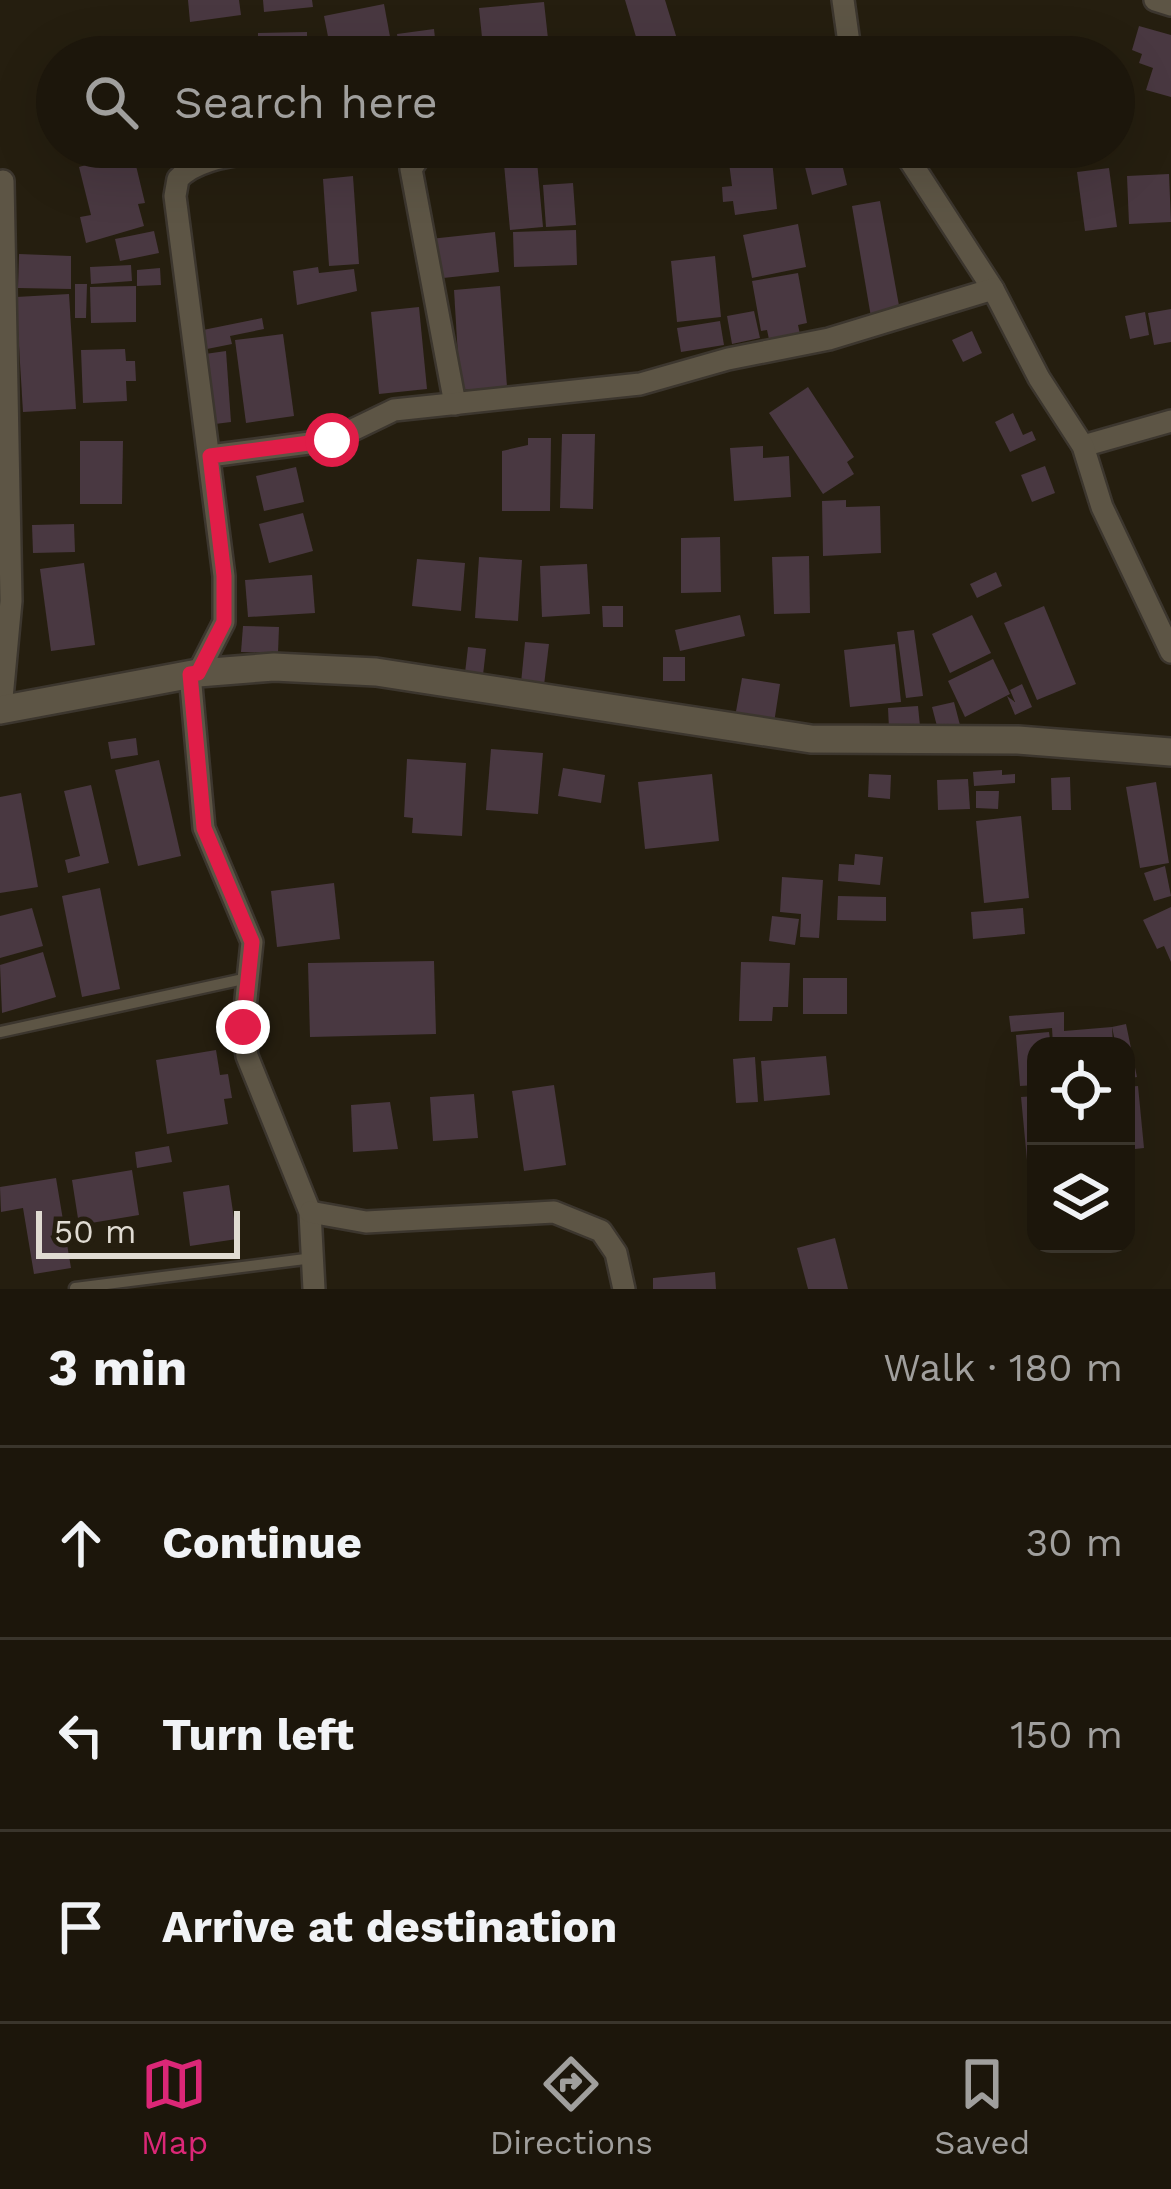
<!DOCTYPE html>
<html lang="en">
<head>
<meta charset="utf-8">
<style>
	:root { --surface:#1c160b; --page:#251f14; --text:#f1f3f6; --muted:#a09f9d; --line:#3a352c; --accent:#db2777 }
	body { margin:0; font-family:"Work Sans",sans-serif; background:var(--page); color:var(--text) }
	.controls { position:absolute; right:36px; bottom:36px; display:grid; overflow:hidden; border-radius:24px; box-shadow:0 12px 48px #0002 }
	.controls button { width:108px; height:108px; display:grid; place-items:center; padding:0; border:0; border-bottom:3px solid var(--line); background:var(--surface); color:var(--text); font:60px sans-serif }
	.scale { position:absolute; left:36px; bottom:30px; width:204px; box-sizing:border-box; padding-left:12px; border:6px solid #e0dbd2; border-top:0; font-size:33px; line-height:42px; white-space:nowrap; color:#e0dbd2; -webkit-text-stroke:9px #251e0f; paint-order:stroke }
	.stop { position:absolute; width:36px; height:36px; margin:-27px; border:9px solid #e11d48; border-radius:50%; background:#fff }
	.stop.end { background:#e11d48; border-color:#fff; box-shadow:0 3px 12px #0008 }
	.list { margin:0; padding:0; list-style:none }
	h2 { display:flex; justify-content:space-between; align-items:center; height:156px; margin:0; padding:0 48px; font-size:51px }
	h2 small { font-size:39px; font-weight:400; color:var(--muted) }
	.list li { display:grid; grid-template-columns:78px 1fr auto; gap:36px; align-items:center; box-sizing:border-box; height:192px; padding:0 48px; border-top:3px solid var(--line) }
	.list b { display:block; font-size:45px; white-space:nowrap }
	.list em { font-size:39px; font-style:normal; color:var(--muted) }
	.icon { flex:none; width:66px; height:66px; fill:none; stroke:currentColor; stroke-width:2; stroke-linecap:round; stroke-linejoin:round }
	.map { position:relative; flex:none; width:1171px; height:1289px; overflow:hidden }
	.search { position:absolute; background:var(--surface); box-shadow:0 12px 48px #0002; left:36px; right:36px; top:36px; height:132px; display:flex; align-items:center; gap:30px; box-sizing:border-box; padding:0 42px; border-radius:66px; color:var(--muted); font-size:45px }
	.sheet { height:732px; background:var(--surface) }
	nav { display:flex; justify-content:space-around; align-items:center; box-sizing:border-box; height:168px; border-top:3px solid var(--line); background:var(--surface); font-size:33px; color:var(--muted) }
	nav a { display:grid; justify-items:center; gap:6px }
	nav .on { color:var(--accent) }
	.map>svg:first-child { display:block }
</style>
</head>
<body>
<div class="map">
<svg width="1171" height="1289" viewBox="0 0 1171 1289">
	<rect width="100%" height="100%" fill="#251e0f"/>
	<g fill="#493841">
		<path d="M188 0H239L241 15 190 22Z"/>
		<path d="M263 0H312L313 7 264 12Z"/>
		<path d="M625 0H665L681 52 642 57Z"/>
		<path d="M544 2 549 48 529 50 530 57H484L479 8Z"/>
		<path d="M384 4 393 53 332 57 324 16Z"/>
		<path d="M1139 26 1171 35V97L1146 90 1153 68 1139 63 1142 54 1132 50Z"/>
		<path d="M434 29 437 57H400L397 34Z"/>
		<path d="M307 32V57H258V33Z"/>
		<path d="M615 39 617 57H557L555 48Z"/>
		<path d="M244 41V57H193V42Z"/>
		<path d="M82 147 132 149 145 203 138 204 144 226 86 243 80 217 91 215 79 167 86 165Z"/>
		<path d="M800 147H838L847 185 812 195Z"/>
		<path d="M771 150 777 209 735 215 733 201 723 202 722 187 732 186 728 155Z"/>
		<path d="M537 161 543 227 510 230 504 164Z"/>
		<path d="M1109 168 1117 227 1085 231 1077 172Z"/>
		<path d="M1169 174 1171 222 1129 224 1127 176Z"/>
		<path d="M353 176 359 264 329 266 323 179Z"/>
		<path d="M573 183 576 225 546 227 543 185Z"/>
		<path d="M880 201 900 311 871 317 852 206Z"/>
		<path d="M798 224 806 267 752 278 743 235Z"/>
		<path d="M576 230 577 265 514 267 513 232Z"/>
		<path d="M154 231 159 253 120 261 115 239Z"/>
		<path d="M495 232 499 272 434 279 430 239Z"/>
		<path d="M19 254 71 256V289L18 288Z"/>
		<path d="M715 256 721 317 677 322 671 261Z"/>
		<path d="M131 265 132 281 91 284 90 267Z"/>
		<path d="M318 267 319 273 354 269 357 291 297 305 293 271Z"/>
		<path d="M160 268 161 285 137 286V270Z"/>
		<path d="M798 273 807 323 798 325 801 339 770 344 767 330 761 331 752 281Z"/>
		<path d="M75 284H87L86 318H75Z"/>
		<path d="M136 286V322L91 323 90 287Z"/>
		<path d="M500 286 507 387 460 390 454 290Z"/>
		<path d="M69 294 76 409 23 412 16 297Z"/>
		<path d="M419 307 427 389 379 394 371 312Z"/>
		<path d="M1171 309V342L1154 345 1148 313Z"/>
		<path d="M754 311 760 338 732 344 727 316Z"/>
		<path d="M1145 312 1149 335 1130 339 1125 316Z"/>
		<path d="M262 318 264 329 230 336 232 344 207 349 203 330Z"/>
		<path d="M720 321 724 345 681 352 677 328Z"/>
		<path d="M972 331 982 353 963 362 952 340Z"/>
		<path d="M283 334 294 416 246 423 235 340Z"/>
		<path d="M125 349 126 361H135L136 381H126L127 401 83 403 81 350Z"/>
		<path d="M226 351 231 422 215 424 205 354Z"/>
		<path d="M808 387 854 457 847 462 854 474 823 494 769 413Z"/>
		<path d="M1013 413 1023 435 1032 431 1036 440 1010 452 995 422Z"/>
		<path d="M562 434H595L593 509 560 508Z"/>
		<path d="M528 438H551L550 511H502V451L528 445Z"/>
		<path d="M80 441H123L122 504H80Z"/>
		<path d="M763 446V458L789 456 791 497 734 501 730 448Z"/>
		<path d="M1045 466 1055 493 1032 502 1021 475Z"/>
		<path d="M296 467 304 502 264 511 256 476Z"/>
		<path d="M846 500V507L880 506 881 553 823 556 822 501Z"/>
		<path d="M303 513 313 551 269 563 259 524Z"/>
		<path d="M74 524 75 552 33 553 32 525Z"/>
		<path d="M720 537 721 592 681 593V538Z"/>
		<path d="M809 556 810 613 774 614 772 557Z"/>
		<path d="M479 557 522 560 518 621 475 618Z"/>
		<path d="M417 559 465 563 461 611 412 606Z"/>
		<path d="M84 563 95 645 51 651 40 569Z"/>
		<path d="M587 564 590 614 542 617 540 566Z"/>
		<path d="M996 572 1002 586 977 598 970 584Z"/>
		<path d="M312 575 315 613 248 617 245 580Z"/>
		<path d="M602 606H623V627H603Z"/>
		<path d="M1044 606 1076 684 1037 700 1004 623Z"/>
		<path d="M740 615 745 636 680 651 675 630Z"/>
		<path d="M972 615 991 653 950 673 932 634Z"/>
		<path d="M243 626 279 627 278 653 241 652Z"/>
		<path d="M914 630 923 696 906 698 897 632Z"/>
		<path d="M525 642 549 644 544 685 521 683Z"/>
		<path d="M895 644 901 702 850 707 844 650Z"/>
		<path d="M468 647 486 649 483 675 465 673Z"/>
		<rect x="663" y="657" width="22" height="24"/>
		<path d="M993 659 1010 694 965 717 948 681Z"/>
		<path d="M742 678 780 684 774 723 735 717Z"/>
		<path d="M1022 684 1032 707 1015 715 1007 696 1015 702 1010 690Z"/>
		<path d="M954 702 960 725 938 730 932 707Z"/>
		<path d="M918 706 920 726 889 729 888 708Z"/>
		<path d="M136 738 138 755 111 759 108 742Z"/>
		<path d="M491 749 543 753 538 814 486 810Z"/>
		<path d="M407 759 466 763 462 836 412 833 413 818 404 817Z"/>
		<path d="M159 760 181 856 138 866 115 770Z"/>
		<path d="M563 768 605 775 601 803 558 796Z"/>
		<path d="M1002 770V775L1015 774V783L974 786 973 772Z"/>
		<path d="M712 774 719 841 645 849 638 782Z"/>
		<path d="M869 774 891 775 890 799 868 797Z"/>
		<path d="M1070 777 1071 810H1052L1051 778Z"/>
		<path d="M968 779 970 809 938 810 937 780Z"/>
		<path d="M1156 782 1169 863 1140 868 1126 787Z"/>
		<path d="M91 785 109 863 68 873 65 860 80 856 64 791Z"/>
		<path d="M976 791H999L998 809 976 808Z"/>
		<path d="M21 793 38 887 0 893V797Z"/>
		<path d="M1021 816 1029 898 984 903 976 821Z"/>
		<path d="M855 854 883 857 880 885 838 881 839 864 854 865Z"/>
		<path d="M1165 866 1171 896 1154 901 1144 873Z"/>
		<path d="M782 877 823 880 819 938 800 937 801 914 780 912Z"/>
		<path d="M334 883 340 939 277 947 271 891Z"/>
		<path d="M100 888 120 989 82 997 62 896Z"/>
		<path d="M838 896 886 897V921L837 920Z"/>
		<path d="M1171 907V962L1164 946 1157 949 1143 920Z"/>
		<path d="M32 908 43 946 0 958V916Z"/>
		<path d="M1023 908 1025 934 973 939 971 912Z"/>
		<path d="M772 916 799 919 795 945 769 941Z"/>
		<path d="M43 952 56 997 2 1013 0 965Z"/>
		<path d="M434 961 436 1034 310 1037 308 963Z"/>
		<path d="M741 962 790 963 788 1007H773L772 1021H739Z"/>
		<rect x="803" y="978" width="44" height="36"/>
		<path d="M1064 1012V1031L1112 1027 1113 1046H1053L1052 1028 1011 1032 1009 1016Z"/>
		<path d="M1126 1024 1137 1077 1126 1079V1046H1116L1112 1027Z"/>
		<path d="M1049 1032 1051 1046H1036V1085L1020 1086 1016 1035Z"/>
		<path d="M216 1050 220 1075 228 1074 232 1098 224 1099 228 1124 167 1134 156 1060Z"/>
		<path d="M826 1056 830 1095 764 1101 761 1061Z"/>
		<path d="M755 1057 758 1102 736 1103 733 1059Z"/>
		<path d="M554 1085 566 1165 524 1171 512 1091Z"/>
		<path d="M1138 1086 1144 1148 1126 1150V1087Z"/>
		<path d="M474 1094 478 1138 433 1141 430 1097Z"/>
		<path d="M1036 1096V1159L1027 1160 1021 1097Z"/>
		<path d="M390 1102 398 1149 353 1152 351 1105Z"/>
		<path d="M169 1146 172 1162 137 1168 135 1152Z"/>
		<path d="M132 1170 139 1215 79 1225 72 1180Z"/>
		<path d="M56 1178 71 1268 34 1274 23 1208 1 1212 0 1187Z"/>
		<path d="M229 1185 237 1239 190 1246 183 1192Z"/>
		<path d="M835 1238 848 1289H808L797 1248Z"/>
		<path d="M715 1272 716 1289H653V1278Z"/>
	</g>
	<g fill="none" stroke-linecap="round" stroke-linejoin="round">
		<g stroke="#3c362e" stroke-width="15">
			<g id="service">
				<path d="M0 1032 248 978"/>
				<path d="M75 1288 313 1258"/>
			</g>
		</g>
		<g stroke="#3c362e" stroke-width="26">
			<g id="minor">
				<path d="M843 0 851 57"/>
				<path d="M1155 0 1171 5"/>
				<path d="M817 57 846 47"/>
				<path d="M426 147 411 169 455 404"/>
				<path d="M901 147 993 289"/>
				<path d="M1083 446 1171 421"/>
				<path d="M210 456 332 440 394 410 640 384 728 359 829 339 993 289 1039 378 1083 446 1102 507 1171 652"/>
				<path d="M198 673 224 622V576L175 196 178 179C216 137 361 153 418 153"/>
				<path d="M190 674 204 828 252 942 243 1027 247 1056 310 1212 314 1289"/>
				<path d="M1 709 11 601 3 181"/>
				<path d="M310 1212 366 1222 554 1212 601 1231 616 1253 624 1289"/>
			</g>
		</g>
		<g stroke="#3c362e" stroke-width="32">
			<path id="tertiary" d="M0 710 198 673 274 667 376 672 811 739 1018 740 1171 752"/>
		</g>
		<use href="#service" stroke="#5d5545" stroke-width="10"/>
		<use href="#minor" stroke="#5d5545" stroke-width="21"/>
		<use href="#tertiary" stroke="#5d5545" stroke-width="27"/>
	</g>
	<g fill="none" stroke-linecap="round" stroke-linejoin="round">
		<path stroke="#e11d48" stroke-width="15" d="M243 1027 252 942 204 828 190 674 198 673 224 622V576L210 456 332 440"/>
	</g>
</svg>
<div class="controls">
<button><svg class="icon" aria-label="locate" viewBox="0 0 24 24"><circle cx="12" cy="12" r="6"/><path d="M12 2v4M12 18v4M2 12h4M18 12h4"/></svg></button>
<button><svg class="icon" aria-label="layers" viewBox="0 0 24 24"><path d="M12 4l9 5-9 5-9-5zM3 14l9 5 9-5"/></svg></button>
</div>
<div class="scale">50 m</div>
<div class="stop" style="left:332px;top:440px"></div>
<div class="stop end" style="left:243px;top:1027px"></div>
<div class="search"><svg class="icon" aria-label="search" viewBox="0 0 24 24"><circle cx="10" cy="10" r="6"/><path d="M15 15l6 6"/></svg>Search here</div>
</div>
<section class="sheet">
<h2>3 min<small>Walk · 180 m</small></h2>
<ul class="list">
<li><svg class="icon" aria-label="ahead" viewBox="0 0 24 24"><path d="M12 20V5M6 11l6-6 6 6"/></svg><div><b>Continue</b></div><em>30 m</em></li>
<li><svg class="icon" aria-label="left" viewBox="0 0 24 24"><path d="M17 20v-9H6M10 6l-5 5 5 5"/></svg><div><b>Turn left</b></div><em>150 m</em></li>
<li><svg class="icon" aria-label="arrive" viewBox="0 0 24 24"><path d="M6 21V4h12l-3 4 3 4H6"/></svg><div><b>Arrive at destination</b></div></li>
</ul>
</section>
<nav>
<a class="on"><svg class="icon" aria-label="map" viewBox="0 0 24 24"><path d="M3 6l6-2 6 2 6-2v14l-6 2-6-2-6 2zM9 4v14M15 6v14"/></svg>Map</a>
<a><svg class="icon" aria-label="directions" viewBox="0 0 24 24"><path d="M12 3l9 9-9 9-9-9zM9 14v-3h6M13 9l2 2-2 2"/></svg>Directions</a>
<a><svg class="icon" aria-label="saved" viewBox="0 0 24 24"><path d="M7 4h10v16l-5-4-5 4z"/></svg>Saved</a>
</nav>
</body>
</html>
